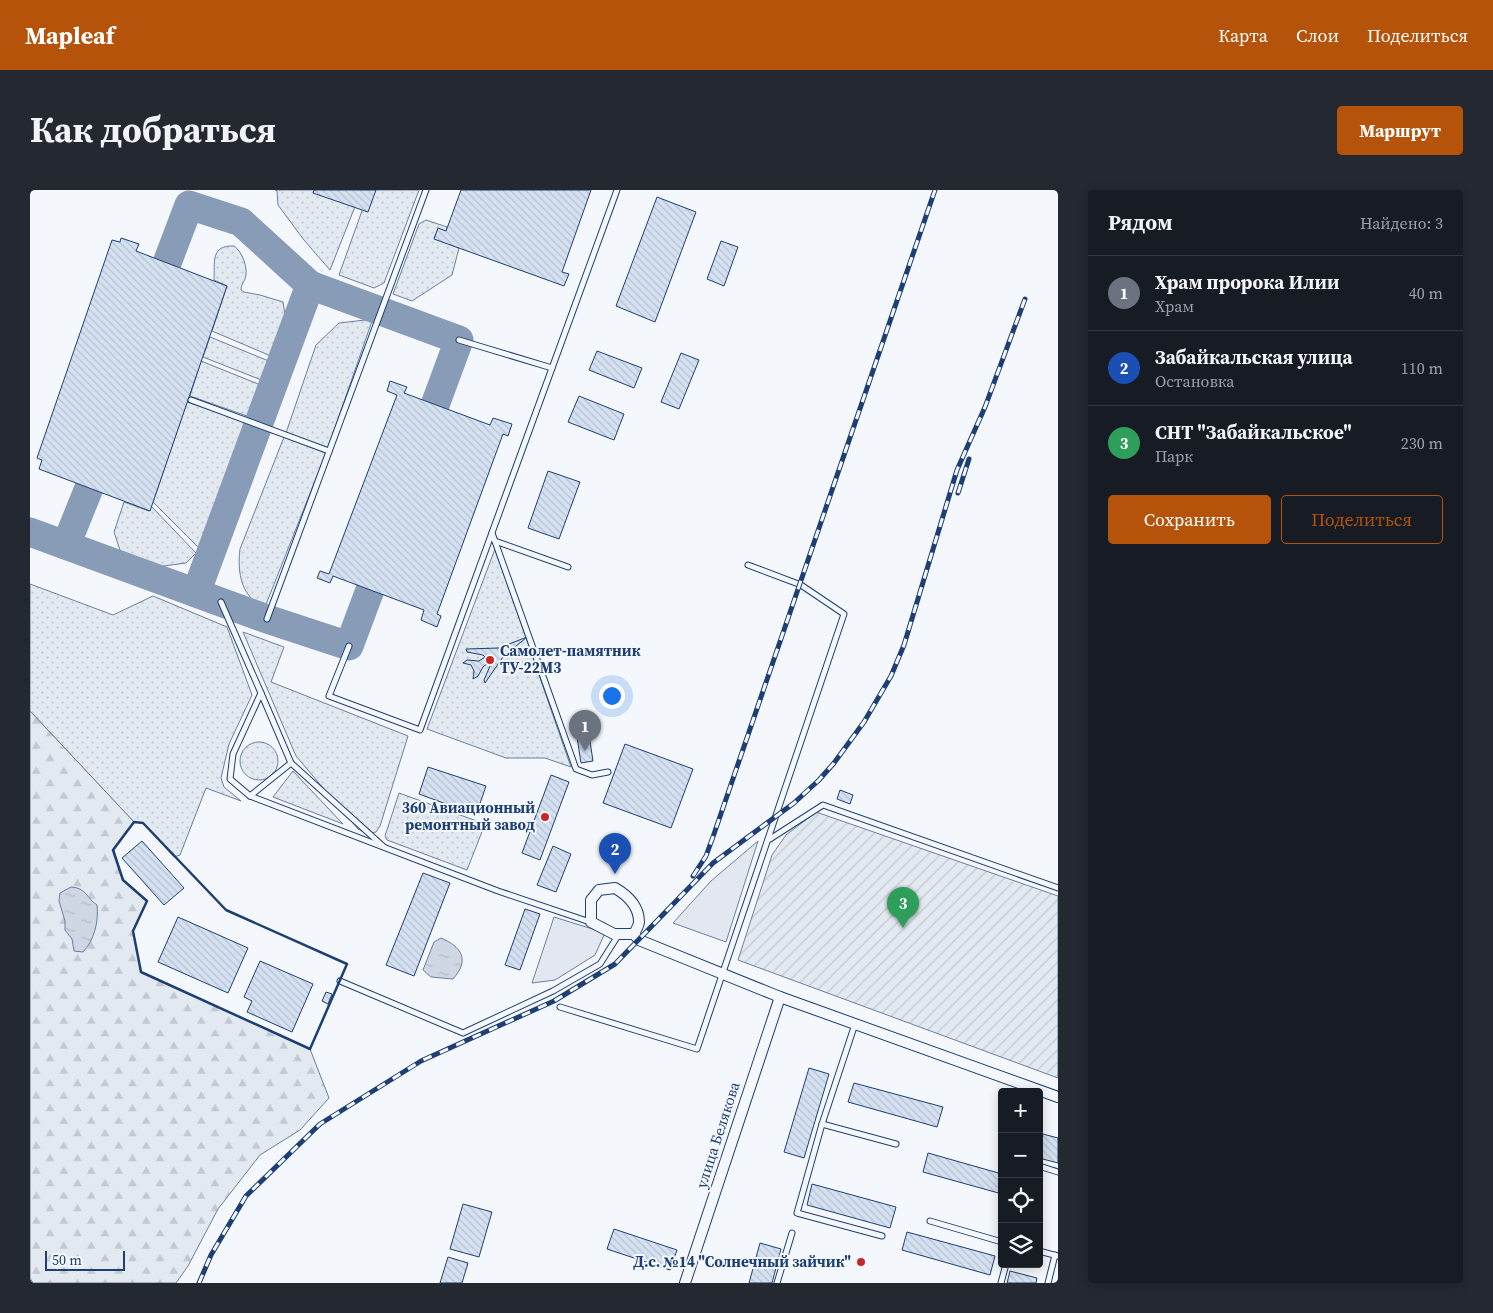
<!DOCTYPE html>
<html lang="ru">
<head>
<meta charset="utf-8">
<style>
	:root { --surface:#171b24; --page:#242831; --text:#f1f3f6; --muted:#9ea1a6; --line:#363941; --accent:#b45309 }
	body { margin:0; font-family:"Source Serif 4",serif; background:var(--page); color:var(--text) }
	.controls { position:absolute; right:15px; bottom:15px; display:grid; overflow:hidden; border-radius:5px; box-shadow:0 2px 12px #0003 }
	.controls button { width:45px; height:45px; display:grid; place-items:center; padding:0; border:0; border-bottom:1px solid var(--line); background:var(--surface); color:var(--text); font:25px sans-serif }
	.scale { position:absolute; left:15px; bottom:12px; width:80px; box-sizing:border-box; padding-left:5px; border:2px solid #1d3f73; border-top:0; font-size:14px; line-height:18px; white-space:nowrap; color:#1d3f73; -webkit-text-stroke:4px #f4f7fb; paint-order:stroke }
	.you { position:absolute; left:581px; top:505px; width:18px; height:18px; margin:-12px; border:4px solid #fff; border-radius:50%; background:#1a73e8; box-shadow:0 0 0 8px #1a73e833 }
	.badge { display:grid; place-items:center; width:32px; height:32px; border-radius:50%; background:var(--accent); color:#fff; font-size:16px; font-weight:700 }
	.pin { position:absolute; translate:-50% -41px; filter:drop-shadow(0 1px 2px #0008) }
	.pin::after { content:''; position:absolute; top:26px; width:18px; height:15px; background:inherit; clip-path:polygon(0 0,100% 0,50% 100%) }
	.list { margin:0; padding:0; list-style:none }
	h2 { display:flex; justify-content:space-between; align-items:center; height:65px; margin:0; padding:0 20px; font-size:21px }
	h2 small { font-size:16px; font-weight:400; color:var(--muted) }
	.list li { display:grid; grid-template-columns:32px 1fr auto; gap:15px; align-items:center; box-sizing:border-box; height:75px; padding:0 20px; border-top:1px solid var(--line) }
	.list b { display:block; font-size:19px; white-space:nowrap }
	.list p { margin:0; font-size:16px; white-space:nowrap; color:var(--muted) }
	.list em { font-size:16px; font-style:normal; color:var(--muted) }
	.actions { display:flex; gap:10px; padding:15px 20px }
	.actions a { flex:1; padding:11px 0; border:1px solid var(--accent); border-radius:5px; text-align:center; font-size:18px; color:var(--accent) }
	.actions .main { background:var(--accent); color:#fff }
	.icon { flex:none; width:28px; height:28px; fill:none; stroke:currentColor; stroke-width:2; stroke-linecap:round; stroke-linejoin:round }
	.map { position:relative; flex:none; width:1028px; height:1093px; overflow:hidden; border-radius:5px }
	header { display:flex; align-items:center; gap:30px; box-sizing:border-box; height:70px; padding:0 25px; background:var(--accent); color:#fff }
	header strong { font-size:24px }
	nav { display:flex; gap:28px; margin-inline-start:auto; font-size:18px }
	.intro { display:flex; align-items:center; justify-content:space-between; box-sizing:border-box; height:120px; padding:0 30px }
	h1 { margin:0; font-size:35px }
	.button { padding:12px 22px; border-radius:5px; background:var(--accent); color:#fff; font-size:18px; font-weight:700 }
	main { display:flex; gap:30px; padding:0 30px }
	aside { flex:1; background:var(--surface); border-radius:5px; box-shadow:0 2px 12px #0003 }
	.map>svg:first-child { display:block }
</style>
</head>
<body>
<header>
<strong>Mapleaf</strong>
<nav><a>Карта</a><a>Слои</a><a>Поделиться</a></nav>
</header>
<div class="intro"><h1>Как добраться</h1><a class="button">Маршрут</a></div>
<main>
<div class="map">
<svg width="1028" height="1093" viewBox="0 0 1028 1093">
	<defs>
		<pattern id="grass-dots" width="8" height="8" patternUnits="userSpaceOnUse" patternTransform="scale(1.25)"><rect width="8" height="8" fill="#e3e9f0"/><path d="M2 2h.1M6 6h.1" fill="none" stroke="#c2c9d1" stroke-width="1.8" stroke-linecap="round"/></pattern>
		<pattern id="forest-firs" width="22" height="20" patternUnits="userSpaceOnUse" patternTransform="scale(1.25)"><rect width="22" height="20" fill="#e3e9f0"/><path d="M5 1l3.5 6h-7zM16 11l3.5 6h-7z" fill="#c2c9d1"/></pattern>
		<pattern id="garden-furrows" width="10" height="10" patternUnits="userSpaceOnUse" patternTransform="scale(1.25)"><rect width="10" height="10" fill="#e3e9f0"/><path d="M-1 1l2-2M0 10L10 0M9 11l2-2" fill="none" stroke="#c2c9d1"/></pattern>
		<pattern id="water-ripples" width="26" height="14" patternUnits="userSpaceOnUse" patternTransform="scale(1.25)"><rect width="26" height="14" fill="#cfd7e4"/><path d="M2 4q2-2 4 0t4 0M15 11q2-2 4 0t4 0" fill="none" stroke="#b1bac7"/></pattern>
		<pattern id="building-back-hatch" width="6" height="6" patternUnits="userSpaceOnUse" patternTransform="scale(1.25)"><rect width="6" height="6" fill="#d5e0f0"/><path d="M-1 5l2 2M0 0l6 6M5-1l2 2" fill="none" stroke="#b6c1d1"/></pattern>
	</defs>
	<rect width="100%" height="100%" fill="#f4f7fb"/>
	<g fill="url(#grass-dots)" stroke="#687fa3">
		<path d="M245 0H289L326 14 300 80 274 50 248 15 247 1Z"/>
		<path d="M343 0H389L354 93 344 98 309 85 333 18Z"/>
		<path d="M396 30 417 37 416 41 408 39 404 48 429 58 422 85 382 111 363 104 389 34Z"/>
		<path d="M204 56C212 61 219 79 215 89 213 93 211 95 211 100L214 102 230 105 253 112 258 143 248 169 182 141 197 96 184 90C185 73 180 55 204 56Z"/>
		<path d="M335 130 342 131 298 258 256 243 286 155 309 133Z"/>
		<path d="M180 147 246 174 239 193 173 167Z"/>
		<path d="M171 171 238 198 227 225 222 224 217 226 160 206Z"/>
		<path d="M157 212 214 231 216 238 221 240 178 352 170 359 123 312Z"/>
		<path d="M254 247 296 263 235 417C231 415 225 412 222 409 209 396 208 376 210 359Z"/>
		<path d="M94 312 119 321 121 316 166 363 156 373 126 377 91 363 84 342Z"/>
		<path d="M465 359 541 577 515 568H476L397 539Z"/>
		<path d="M0 394 83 425 123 406 197 437 222 505 199 554 191 588 194 597 211 611 176 598 150 665 144 667 113 633 104 632 0 521Z"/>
		<path d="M213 442 254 457 241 492 378 546 350 636 346 642 337 644 328 639 266 566Z"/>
		<circle cx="229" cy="571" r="19"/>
		<path d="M263 581 313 634 243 607Z"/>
		<path d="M369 603 455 634 437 680 357 650 355 646Z"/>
	</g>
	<path fill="url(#forest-firs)" stroke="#687fa3" d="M0 521 104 632 84 660 93 690 117 711 103 741 111 782 280 859 299 908 270 940 230 965 188 1019 158 1076 146 1093H3L0 1088Z"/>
	<path fill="url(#garden-furrows)" stroke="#687fa3" d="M786 622 1028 706V888L708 770 742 665 756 645Z"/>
	<g fill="#e3e8f0" stroke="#687fa3">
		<path d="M728 651 696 752 643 733 681 691Z"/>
		<path d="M524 727 575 743 565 765 525 790 502 793Z"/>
	</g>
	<g fill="url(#water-ripples)" stroke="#687fa3">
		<path d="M41 697C57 698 56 708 67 715 69 731 64 751 53 762L44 761 42 749 35 740V731L29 711 30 703Z"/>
		<path d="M411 748C432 757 440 770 423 789L401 787 393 780 404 752Z"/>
	</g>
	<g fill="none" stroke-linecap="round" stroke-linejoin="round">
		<g stroke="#889bb7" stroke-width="29">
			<path d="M137 73 159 15 211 32 280 95"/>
			<path d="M0 342 237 429 319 456 340 400"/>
			<path d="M36 355 59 298"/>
			<path d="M166 403 280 95 429 150 405 215"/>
		</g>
	</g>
	<g fill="url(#building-back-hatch)" stroke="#1d3f73">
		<path d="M284 0H346L338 22 283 3Z"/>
		<path d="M431 0H561L532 82 539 84 534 96 404 49 408 38 416 41Z"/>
		<path d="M627 7 666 22 625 132 586 116Z"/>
		<path d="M91 48 109 54 106 61 197 96 120 321 9 279 12 270 7 268 82 50 90 52Z"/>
		<path d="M691 51 708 57 694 96 677 89Z"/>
		<path d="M567 161 612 178 604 198 559 180Z"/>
		<path d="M651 163 669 170 649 219 631 212Z"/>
		<path d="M360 191 377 197 374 203 460 235 463 228 482 234 478 246 473 244 407 424 411 426 407 437 391 430 394 420 303 386 300 393 287 388 290 381 299 384 367 205 357 201Z"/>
		<path d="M549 206 594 224 584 250 538 232Z"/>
		<path d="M518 281 550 292 529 349 498 338Z"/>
		<path d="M497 447 473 467 455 493 454 490 460 476 458 473 453 477 448 486 443 489 444 481 441 475 433 473 437 470 449 471 455 467 453 465 437 462 436 459 469 458Z"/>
		<path d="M559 545 563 571 551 573 547 547Z"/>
		<path d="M595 554 663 579 641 638 573 613Z"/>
		<path d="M398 577 456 596 446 625 389 604Z"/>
		<path d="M521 585 539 592 510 670 492 663Z"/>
		<path d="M810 600 823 605 820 614 807 609Z"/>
		<path d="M112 651 154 698 134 715 92 668Z"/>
		<path d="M523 656 541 664 526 702 507 695Z"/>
		<path d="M393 683 420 693 384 786 356 775Z"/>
		<path d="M495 719 510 724 490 780 475 775Z"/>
		<path d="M148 727 218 758 198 803 128 772Z"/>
		<path d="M230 771 283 794 262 842 217 822 222 811 214 807Z"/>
		<path d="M296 802 302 804 298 814 292 811Z"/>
		<path d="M779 878 799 884 774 968 754 962Z"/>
		<path d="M824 893 913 917 907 937 818 912Z"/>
		<path d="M1009 943 1028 948V973L1009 968Z"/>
		<path d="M898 963 972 984V1004L893 982Z"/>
		<path d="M782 994 866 1017 860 1038 777 1015Z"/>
		<path d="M433 1014 462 1022 449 1067 420 1059Z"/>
		<path d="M584 1039 647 1060 640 1080 577 1059Z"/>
		<path d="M877 1042 965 1066 960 1085 872 1060Z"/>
		<path d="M730 1053 751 1059 742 1093H719Z"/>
		<path d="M418 1067 438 1073 432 1093H410Z"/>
		<path d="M980 1081 1007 1088 1006 1093H977Z"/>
	</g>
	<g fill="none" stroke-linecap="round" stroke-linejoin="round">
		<g stroke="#1d3f73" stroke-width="7">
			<g id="service">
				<path d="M429 150 522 178"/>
				<path d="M161 210 299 261"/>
				<path d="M462 343 546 579 562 585 578 582"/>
				<path d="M465 351 538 377"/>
				<path d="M191 412 231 503 203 564 200 589 220 606 468 701 560 732"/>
				<path d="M237 429 396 0"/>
				<path d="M319 456 299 506 390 540 587 0"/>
				<path d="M231 503 261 573 354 657"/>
				<path d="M220 606 261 573"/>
				<path d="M740 649 793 615 1028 698"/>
				<path d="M310 791 433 843 523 801 570 774 589 744"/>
				<path d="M530 817 667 859 814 424 771 395 718 375"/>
				<path d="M825 834 792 934 767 1023 852 1046"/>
				<path d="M792 934 866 954"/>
				<path d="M1009 976 1028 982"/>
				<path d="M900 1031 972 1052"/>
				<path d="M1009 1061 1028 1066"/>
				<path d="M747 1093 762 1043"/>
				<path d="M971 1093 976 1074"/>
				<path d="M1018 1093 1025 1065"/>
			</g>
		</g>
		<g stroke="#1d3f73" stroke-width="12">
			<g id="minor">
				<path d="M585 698C597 705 609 716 609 732 609 735 606 740 604 744H584L561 732V710L569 700Z"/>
				<path d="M604 744 609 750 750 807 1028 907"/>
				<path d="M655 1093 750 807"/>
			</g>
		</g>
		<use href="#service" stroke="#f4f7fb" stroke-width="5"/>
		<use href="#minor" stroke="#f4f7fb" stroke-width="10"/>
		<g stroke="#1d3f73" stroke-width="5">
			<g id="rail">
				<path d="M928 303 939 269"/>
				<path d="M663 686 676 666 684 644 905 0"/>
				<path d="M169 1093 181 1065 216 1006 290 934 391 871 524 811 585 774 683 673 764 613 789 590 804 573 834 532 861 486 874 455 927 280 955 217 995 109"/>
			</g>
		</g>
		<use href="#rail" stroke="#f4f7fb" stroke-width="3" stroke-dasharray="9" stroke-linecap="butt"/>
		<path stroke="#1d3f73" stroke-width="2.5" d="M104 632 113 633 196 720 317 774 280 859 111 782 103 741 117 711 93 690 83 660Z"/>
	</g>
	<g fill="#c62828" stroke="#f4f7fb" stroke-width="2">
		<circle cx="460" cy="470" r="5"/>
		<circle cx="515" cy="627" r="5"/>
		<circle cx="831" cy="1072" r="5"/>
	</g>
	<g text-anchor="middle" stroke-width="4" stroke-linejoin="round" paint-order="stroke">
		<g font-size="15" font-weight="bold" fill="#1d3f73" stroke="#f4f7fb" text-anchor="end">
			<text x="470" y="466" text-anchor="start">Самолет-памятник<tspan x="470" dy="17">ТУ-22М3</tspan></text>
			<text x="505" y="623">360 Авиационный<tspan x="505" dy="17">ремонтный завод</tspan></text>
			<text x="821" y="1077">Д.с. №14 "Солнечный зайчик"</text>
		</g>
		<g font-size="15" fill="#1d3f73" stroke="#f4f7fb">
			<text transform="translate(688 945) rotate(-72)" y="5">улица Белякова</text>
		</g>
	</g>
</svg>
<div class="controls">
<button>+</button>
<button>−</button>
<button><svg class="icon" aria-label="locate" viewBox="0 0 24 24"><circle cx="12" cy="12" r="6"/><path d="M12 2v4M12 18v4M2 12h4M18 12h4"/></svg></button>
<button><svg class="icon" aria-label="layers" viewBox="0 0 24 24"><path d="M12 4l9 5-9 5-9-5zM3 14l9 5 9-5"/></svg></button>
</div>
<div class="scale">50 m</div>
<div class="you"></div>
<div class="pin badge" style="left:555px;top:561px;background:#6b7280">1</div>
<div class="pin badge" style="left:585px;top:684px;background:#1a4fb4">2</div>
<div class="pin badge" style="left:873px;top:738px;background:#2e9e5b">3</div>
</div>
<aside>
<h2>Рядом<small>Найдено: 3</small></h2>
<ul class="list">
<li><span class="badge" style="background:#6b7280">1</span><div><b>Храм пророка Илии</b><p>Храм</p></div><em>40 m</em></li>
<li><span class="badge" style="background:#1a4fb4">2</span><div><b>Забайкальская улица</b><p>Остановка</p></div><em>110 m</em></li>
<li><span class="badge" style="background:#2e9e5b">3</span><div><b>СНТ &quot;Забайкальское&quot;</b><p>Парк</p></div><em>230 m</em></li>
</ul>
<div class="actions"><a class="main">Сохранить</a><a>Поделиться</a></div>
</aside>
</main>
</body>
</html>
